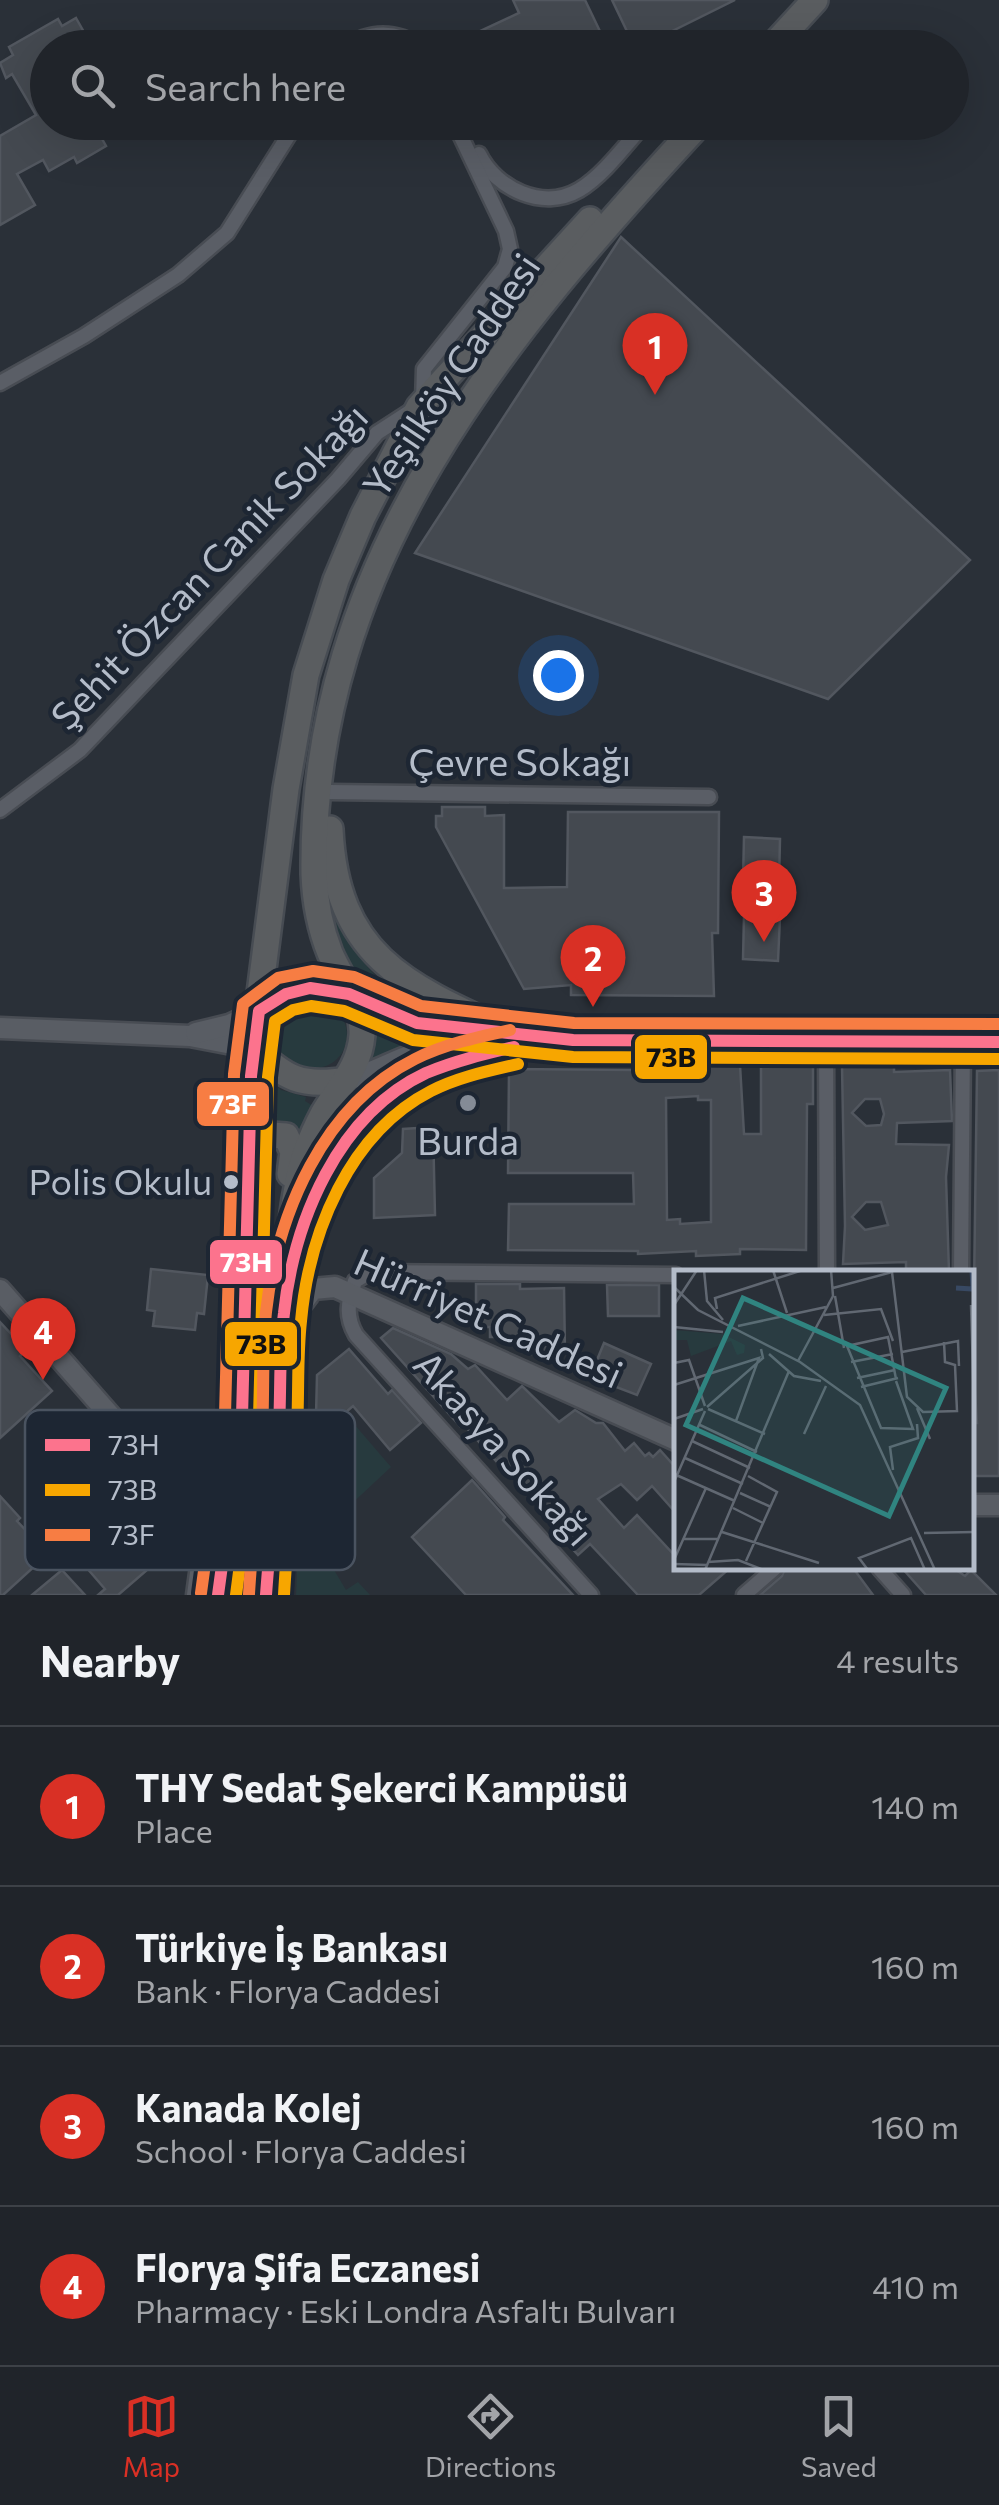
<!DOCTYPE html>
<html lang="en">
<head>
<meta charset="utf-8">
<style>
	:root { --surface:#20242a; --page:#2d3036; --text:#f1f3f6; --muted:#a2a4a8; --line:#3d4147; --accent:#d93025 }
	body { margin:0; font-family:Commissioner,sans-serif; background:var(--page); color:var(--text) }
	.you { position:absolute; left:558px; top:675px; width:35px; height:35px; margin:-25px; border:8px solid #fff; border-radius:50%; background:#1a73e8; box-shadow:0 0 0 15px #1a73e833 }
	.badge { display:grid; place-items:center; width:65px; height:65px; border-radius:50%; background:var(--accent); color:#fff; font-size:32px; font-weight:700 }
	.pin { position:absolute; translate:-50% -82px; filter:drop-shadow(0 2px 5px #0008) }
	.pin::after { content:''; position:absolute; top:52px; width:35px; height:30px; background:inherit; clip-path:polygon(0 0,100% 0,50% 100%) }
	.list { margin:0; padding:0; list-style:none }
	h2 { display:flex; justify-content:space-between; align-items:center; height:130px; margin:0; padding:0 40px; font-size:42px }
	h2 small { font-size:32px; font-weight:400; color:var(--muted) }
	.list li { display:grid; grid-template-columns:65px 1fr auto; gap:30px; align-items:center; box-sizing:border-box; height:160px; padding:0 40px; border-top:2px solid var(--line) }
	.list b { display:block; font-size:38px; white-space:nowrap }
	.list p { margin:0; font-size:32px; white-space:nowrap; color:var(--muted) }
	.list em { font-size:32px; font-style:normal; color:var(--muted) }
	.icon { flex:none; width:55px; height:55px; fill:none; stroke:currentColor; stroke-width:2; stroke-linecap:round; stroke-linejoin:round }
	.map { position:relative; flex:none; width:999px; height:1595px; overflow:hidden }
	.search { position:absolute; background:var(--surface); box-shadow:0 10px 40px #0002; left:30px; right:30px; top:30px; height:110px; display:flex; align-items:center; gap:25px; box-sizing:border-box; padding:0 35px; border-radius:55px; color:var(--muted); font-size:38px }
	.sheet { height:770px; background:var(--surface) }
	nav { display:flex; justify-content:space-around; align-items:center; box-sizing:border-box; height:140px; border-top:2px solid var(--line); background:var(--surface); font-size:28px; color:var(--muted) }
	nav a { display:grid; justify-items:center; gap:5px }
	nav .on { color:var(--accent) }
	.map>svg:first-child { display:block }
</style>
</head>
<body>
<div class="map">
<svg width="999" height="1595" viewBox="0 0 999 1595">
	<rect width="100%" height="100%" fill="#2a3038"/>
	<g fill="#273a3e">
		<path d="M327 882C338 924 354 957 387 987L378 999C345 965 329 929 327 882Z"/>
		<path d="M325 1001C334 1008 343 1015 346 1027 351 1048 336 1068 314 1068L313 1073C285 1061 262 1047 283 1013L288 1016 306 1004H324Z"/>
		<path d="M380 1017C407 1031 430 1035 460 1036L409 1043 371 1062 375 1048 374 1024Z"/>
		<path d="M265 1076 281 1090 306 1097 305 1101 313 1106 298 1136 286 1124H266Z"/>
		<path d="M354 1424 391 1467 315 1538 346 1590 358 1582 370 1595H296L302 1441 315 1458Z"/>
	</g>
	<g fill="#444950" stroke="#52575f" stroke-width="2.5" fill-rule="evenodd">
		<path d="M513 0H585L608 48H444L519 13Z"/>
		<path d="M612 0H735L638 48H635Z"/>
		<path d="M76 18 93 48H48V122H125L101 137 106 146 77 163 74 157 49 171 43 160 17 174 35 205 0 225V136L36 115 12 74 6 78 0 63 13 55 9 47 58 19 62 26Z"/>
		<path d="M621 237 970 560 828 699 415 553Z"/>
		<path d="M442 807H485V816L504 815V888L567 887 568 812H719L718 933H712L714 996 571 995V985L524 989 436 827V816H442Z"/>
		<path d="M744 837 780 839 779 882 743 881Z"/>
		<path d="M744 916 780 917 778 961 743 959Z"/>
		<path d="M894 1063V1072L950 1070 952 1121 897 1123 896 1144 949 1145 946 1177 949 1272H906V1262L843 1264 845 1226 842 1066ZM865 1099H880L884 1114 881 1125 866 1126 852 1113ZM866 1202H881L888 1225 865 1230 852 1217Z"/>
		<path d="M678 1064V1068L740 1065 744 1134H761V1066L813 1065V1104H807L806 1250 740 1249V1254L696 1256V1251L638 1254V1251L508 1250 509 1204H634L633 1173H508L509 1069 634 1070V1066ZM698 1096V1100H711V1222L680 1224V1219L667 1220 666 1098Z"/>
		<path d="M999 1070V1476H974L973 1423H977L973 1360 977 1071Z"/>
		<path d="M433 1127 435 1215 374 1218V1178L402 1153 403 1129Z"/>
		<path d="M151 1269 208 1275 204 1314 197 1313 195 1330 153 1326 155 1311 147 1310Z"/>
		<path d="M476 1284H520V1289L564 1288 565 1353 531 1354V1337H490V1327H476Z"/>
		<path d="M607 1285H659V1316H608Z"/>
		<path d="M0 1322 26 1350 20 1356 52 1391 0 1438Z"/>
		<path d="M393 1328 451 1354 468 1369 475 1365 507 1400 522 1386 559 1422 575 1410 596 1423H603L625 1451 634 1443 645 1456 649 1453 653 1457 660 1450 676 1468V1513L652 1486 637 1500 621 1484 598 1499 624 1528 637 1515 676 1557V1568H730L699 1595H638L590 1544 578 1555 547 1521 550 1518 501 1457 496 1461 463 1424 460 1426 381 1338Z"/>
		<path d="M604 1343 651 1364 637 1395 590 1377Z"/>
		<path d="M349 1349 388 1394 392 1390 421 1423 390 1450 353 1406 332 1424H323L316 1416 317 1375Z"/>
		<path d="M117 1448 138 1473 102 1505 154 1564 118 1595H98L105 1589 41 1515Z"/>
		<path d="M472 1480 505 1517 503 1520 573 1595H466L412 1537Z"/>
		<path d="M0 1496 20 1518 17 1521 48 1554 3 1595H0Z"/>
		<path d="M785 1568H853L873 1595H760L782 1576Z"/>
		<path d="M902 1568H953L965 1576 971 1570 996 1595H926Z"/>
		<path d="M62 1570 85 1595H32Z"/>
	</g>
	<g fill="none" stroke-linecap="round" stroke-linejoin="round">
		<g stroke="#484c53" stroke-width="19">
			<g id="street">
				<path d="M345 48C369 30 397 30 422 48"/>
				<path d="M479 154C496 189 543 211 579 190 604 175 626 144 646 122"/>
				<path d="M0 383 84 336 178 275 227 233 297 122"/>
				<path d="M423 401 424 369 505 267 510 249 506 231 454 122"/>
				<path d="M330 792 709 797"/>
				<path d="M0 810 80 750 338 479 377 433 414 409"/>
				<path d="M826 1042 827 1272"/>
				<path d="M961 1272 963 1042"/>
				<path d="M879 1568 903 1595"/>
				<path d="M194 1595 203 1529"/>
				<path d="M591 1595 356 1335C345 1316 348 1302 355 1281L370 1272 676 1275"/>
				<path d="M744 1595 775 1568"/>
			</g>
		</g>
		<g stroke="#484c53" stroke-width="25">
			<g id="secondary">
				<path d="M349 994 417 1023 496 1031"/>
				<path d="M0 1028 190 1036 253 1048"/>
				<path d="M196 1033 229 1025 259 1011"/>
				<path d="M346 1080C377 1073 403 1054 434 1048 480 1040 526 1050 573 1040L999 1042"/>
				<path d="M0 1290 165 1478 203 1529"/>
				<path d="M285 1326 313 1289 335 1287 676 1440"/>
				<path d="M972 1505H999"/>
			</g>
		</g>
		<g stroke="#474c53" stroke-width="30">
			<g id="highway">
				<path d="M771 48 815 0"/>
				<path d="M330 829C336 955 404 985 506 1031"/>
				<path d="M259 1011C290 990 313 986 349 994"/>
				<path d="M253 1048C286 1079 301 1087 346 1080"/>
				<path d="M250 1148 271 1135 286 1136 293 1152 290 1174"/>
				<path d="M302 1242C343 1115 380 1079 511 1047"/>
				<path d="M203 1529 210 1489 234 1420"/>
				<path d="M218 1595 224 1553"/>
				<path d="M237 1595 253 1048 286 789 306 675 336 580 363 516 419 407 590 220"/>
				<path d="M266 1595C270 1530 278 1466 281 1401 285 1329 284 1254 298 1182 302 1159 312 1135 323 1114 338 1088 360 1067 362 1035 364 1006 341 979 330 953 320 928 315 901 314 874 310 564 502 337 701 122"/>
			</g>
		</g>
		<use href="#street" stroke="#5a5e66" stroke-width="14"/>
		<use href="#secondary" stroke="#595d64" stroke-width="20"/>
		<use href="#highway" stroke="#5a5d60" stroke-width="25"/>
		<g stroke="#1d2633" stroke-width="20">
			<g id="bus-1">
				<path d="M218 1595 232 1492 241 1455 251 1076 259 1011 286 994 310 988 349 994 417 1023 573 1040 999 1042"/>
				<path d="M266 1595C270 1539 277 1483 279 1427 281 1389 279 1351 284 1313 294 1221 338 1114 426 1073 455 1061 484 1054 514 1047"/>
			</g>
		</g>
		<g stroke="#1d2633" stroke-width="20">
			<g id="bus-2">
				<path d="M236 1595 249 1495 258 1455 268 1077 275 1021 293 1010 311 1006 344 1011 413 1040 573 1057 999 1059"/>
				<path d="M284 1595C287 1539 294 1483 297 1428 299 1392 297 1356 301 1321 309 1233 349 1133 431 1091 458 1077 488 1071 518 1064"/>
			</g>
		</g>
		<g stroke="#1d2633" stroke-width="20">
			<g id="bus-3">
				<path d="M201 1593 215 1490 224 1453 234 1074 243 1004 278 978 313 971 354 977 421 1006 574 1023 999 1024"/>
				<path d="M249 1594C252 1541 259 1487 262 1434 264 1393 262 1352 266 1312 277 1214 323 1105 415 1059 445 1044 478 1037 510 1030"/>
			</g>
		</g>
		<use href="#bus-1" stroke="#fc738d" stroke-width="12"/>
		<use href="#bus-2" stroke="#f7a600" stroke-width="12"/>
		<use href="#bus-3" stroke="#f77d43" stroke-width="12"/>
	</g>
	<circle fill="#848b96" stroke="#1d2633" stroke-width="4" cx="468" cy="1103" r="10"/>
	<circle fill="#b4bcc9" stroke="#1d2633" stroke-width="4" cx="231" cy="1182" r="9"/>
	<g text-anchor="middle" stroke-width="9" stroke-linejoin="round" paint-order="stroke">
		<g font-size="36" fill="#b4bcc9" stroke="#1d2633" text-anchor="end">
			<text x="212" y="1195">Polis Okulu</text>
		</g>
		<g font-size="38" fill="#b4bcc9" stroke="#1d2633">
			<text transform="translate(452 376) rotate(-56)" y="13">Yeşilköy Caddesi</text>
			<text transform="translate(210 567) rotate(-46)" y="13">Şehit Özcan Canik Sokağı</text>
			<text x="520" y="776">Çevre Sokağı</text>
			<text transform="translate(488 1319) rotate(24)" y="13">Hürriyet Caddesi</text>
			<text transform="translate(503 1449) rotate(48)" y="13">Akasya Sokağı</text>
		</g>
		<g font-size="38" fill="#b4bcc9" stroke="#1d2633">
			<text x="468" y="1155">Burda</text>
		</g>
	</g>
	<g transform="translate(674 1270)">
		<rect width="300" height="300" fill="#2a3038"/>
		<path d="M0 60 49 64 71 75 70 83 63 85 57 71 17 86 13 70H0Z" fill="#273a3e"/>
		<path fill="none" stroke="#384963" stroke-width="5" d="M282 18 299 19 298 0"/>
		<path fill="none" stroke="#616872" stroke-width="2.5" d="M30 0 33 31 49 50M99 0 113 43M0 17 24 40 126 92 186 135 261 300M159 18 218 2 233 127 249 142 283 141 281 95 271 92 270 72M161 26 170 78M0 35 23 0M297 35 300 139M43 39 41 28 129 0M150 45 207 39 219 71M64 56 152 37M0 57 49 62M228 82 284 71 285 96M95 84 120 106 147 111M124 91 159 26 157 0M177 92 219 84M0 93 15 90 31 136M183 108 221 100M222 109 214 67 173 76 207 158 239 159 222 111M0 115 85 88 62 151M187 117 224 108M33 137 89 88 87 79M243 138 256 169M34 139 91 164M0 149 29 139M26 155 83 182M130 164 152 116M18 171 76 198M11 188 69 214M219 200 216 177 244 168 243 154M0 204 61 231M0 212 31 141M66 223 97 237M59 238 89 253M48 262 145 293M250 263 300 262M9 269H45M0 290 32 218M72 291 103 222 74 206M34 292 64 290 90 300M0 294 33 295M31 300 115 101M194 300 185 288 237 268 251 300"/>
		<path fill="#308480" fill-opacity="0.15" stroke="#308480" stroke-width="5" d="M69 28 272 118 215 246 12 155Z"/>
		<rect width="300" height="300" fill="none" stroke="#b4bcc9" stroke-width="5"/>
	</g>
	<rect x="25" y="1410" width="330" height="160" rx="15" fill="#1d2633" stroke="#4a5360" stroke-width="2.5"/>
	<rect x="45" y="1439" width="45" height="12" fill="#fc738d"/>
	<rect x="45" y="1484" width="45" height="12" fill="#f7a600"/>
	<rect x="45" y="1529" width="45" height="12" fill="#f77d43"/>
	<g font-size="28" fill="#b4bcc9">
		<text x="108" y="1455">73H</text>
		<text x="108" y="1500">73B</text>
		<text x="108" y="1545">73F</text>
	</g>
	<g stroke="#1d2633" stroke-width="4">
		<rect x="633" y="1033" width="76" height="48" rx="10" fill="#f7a600"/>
		<rect x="195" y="1080" width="76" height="48" rx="10" fill="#f77d43"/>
		<rect x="208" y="1238" width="76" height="48" rx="10" fill="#fc738d"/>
		<rect x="223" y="1320" width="76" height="48" rx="10" fill="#f7a600"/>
	</g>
	<g font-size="28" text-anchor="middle" font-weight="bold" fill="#fff">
		<text x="233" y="1114">73F</text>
		<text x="246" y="1272">73H</text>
	</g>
	<g font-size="28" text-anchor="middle" font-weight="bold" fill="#111">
		<text x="671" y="1067">73B</text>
		<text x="261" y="1354">73B</text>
	</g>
</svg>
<div class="you"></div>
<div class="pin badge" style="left:655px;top:395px">1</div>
<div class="pin badge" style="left:593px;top:1007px">2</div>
<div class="pin badge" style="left:764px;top:942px">3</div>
<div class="pin badge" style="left:43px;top:1380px">4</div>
<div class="search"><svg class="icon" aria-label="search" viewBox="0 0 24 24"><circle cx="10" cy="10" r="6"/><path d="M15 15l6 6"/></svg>Search here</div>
</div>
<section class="sheet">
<h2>Nearby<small>4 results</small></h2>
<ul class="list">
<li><span class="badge">1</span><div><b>THY Sedat Şekerci Kampüsü</b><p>Place</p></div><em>140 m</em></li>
<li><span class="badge">2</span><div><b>Türkiye İş Bankası</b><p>Bank · Florya Caddesi</p></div><em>160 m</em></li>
<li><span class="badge">3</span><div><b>Kanada Kolej</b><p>School · Florya Caddesi</p></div><em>160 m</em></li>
<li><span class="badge">4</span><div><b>Florya Şifa Eczanesi</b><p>Pharmacy · Eski Londra Asfaltı Bulvarı</p></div><em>410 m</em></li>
</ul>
</section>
<nav>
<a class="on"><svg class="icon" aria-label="map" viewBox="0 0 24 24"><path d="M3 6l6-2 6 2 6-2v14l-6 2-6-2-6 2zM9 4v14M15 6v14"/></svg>Map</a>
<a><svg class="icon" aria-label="directions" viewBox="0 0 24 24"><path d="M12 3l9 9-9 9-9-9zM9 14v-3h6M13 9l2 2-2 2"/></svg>Directions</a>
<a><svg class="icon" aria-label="saved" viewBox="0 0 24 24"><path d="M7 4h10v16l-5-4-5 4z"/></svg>Saved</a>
</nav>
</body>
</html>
